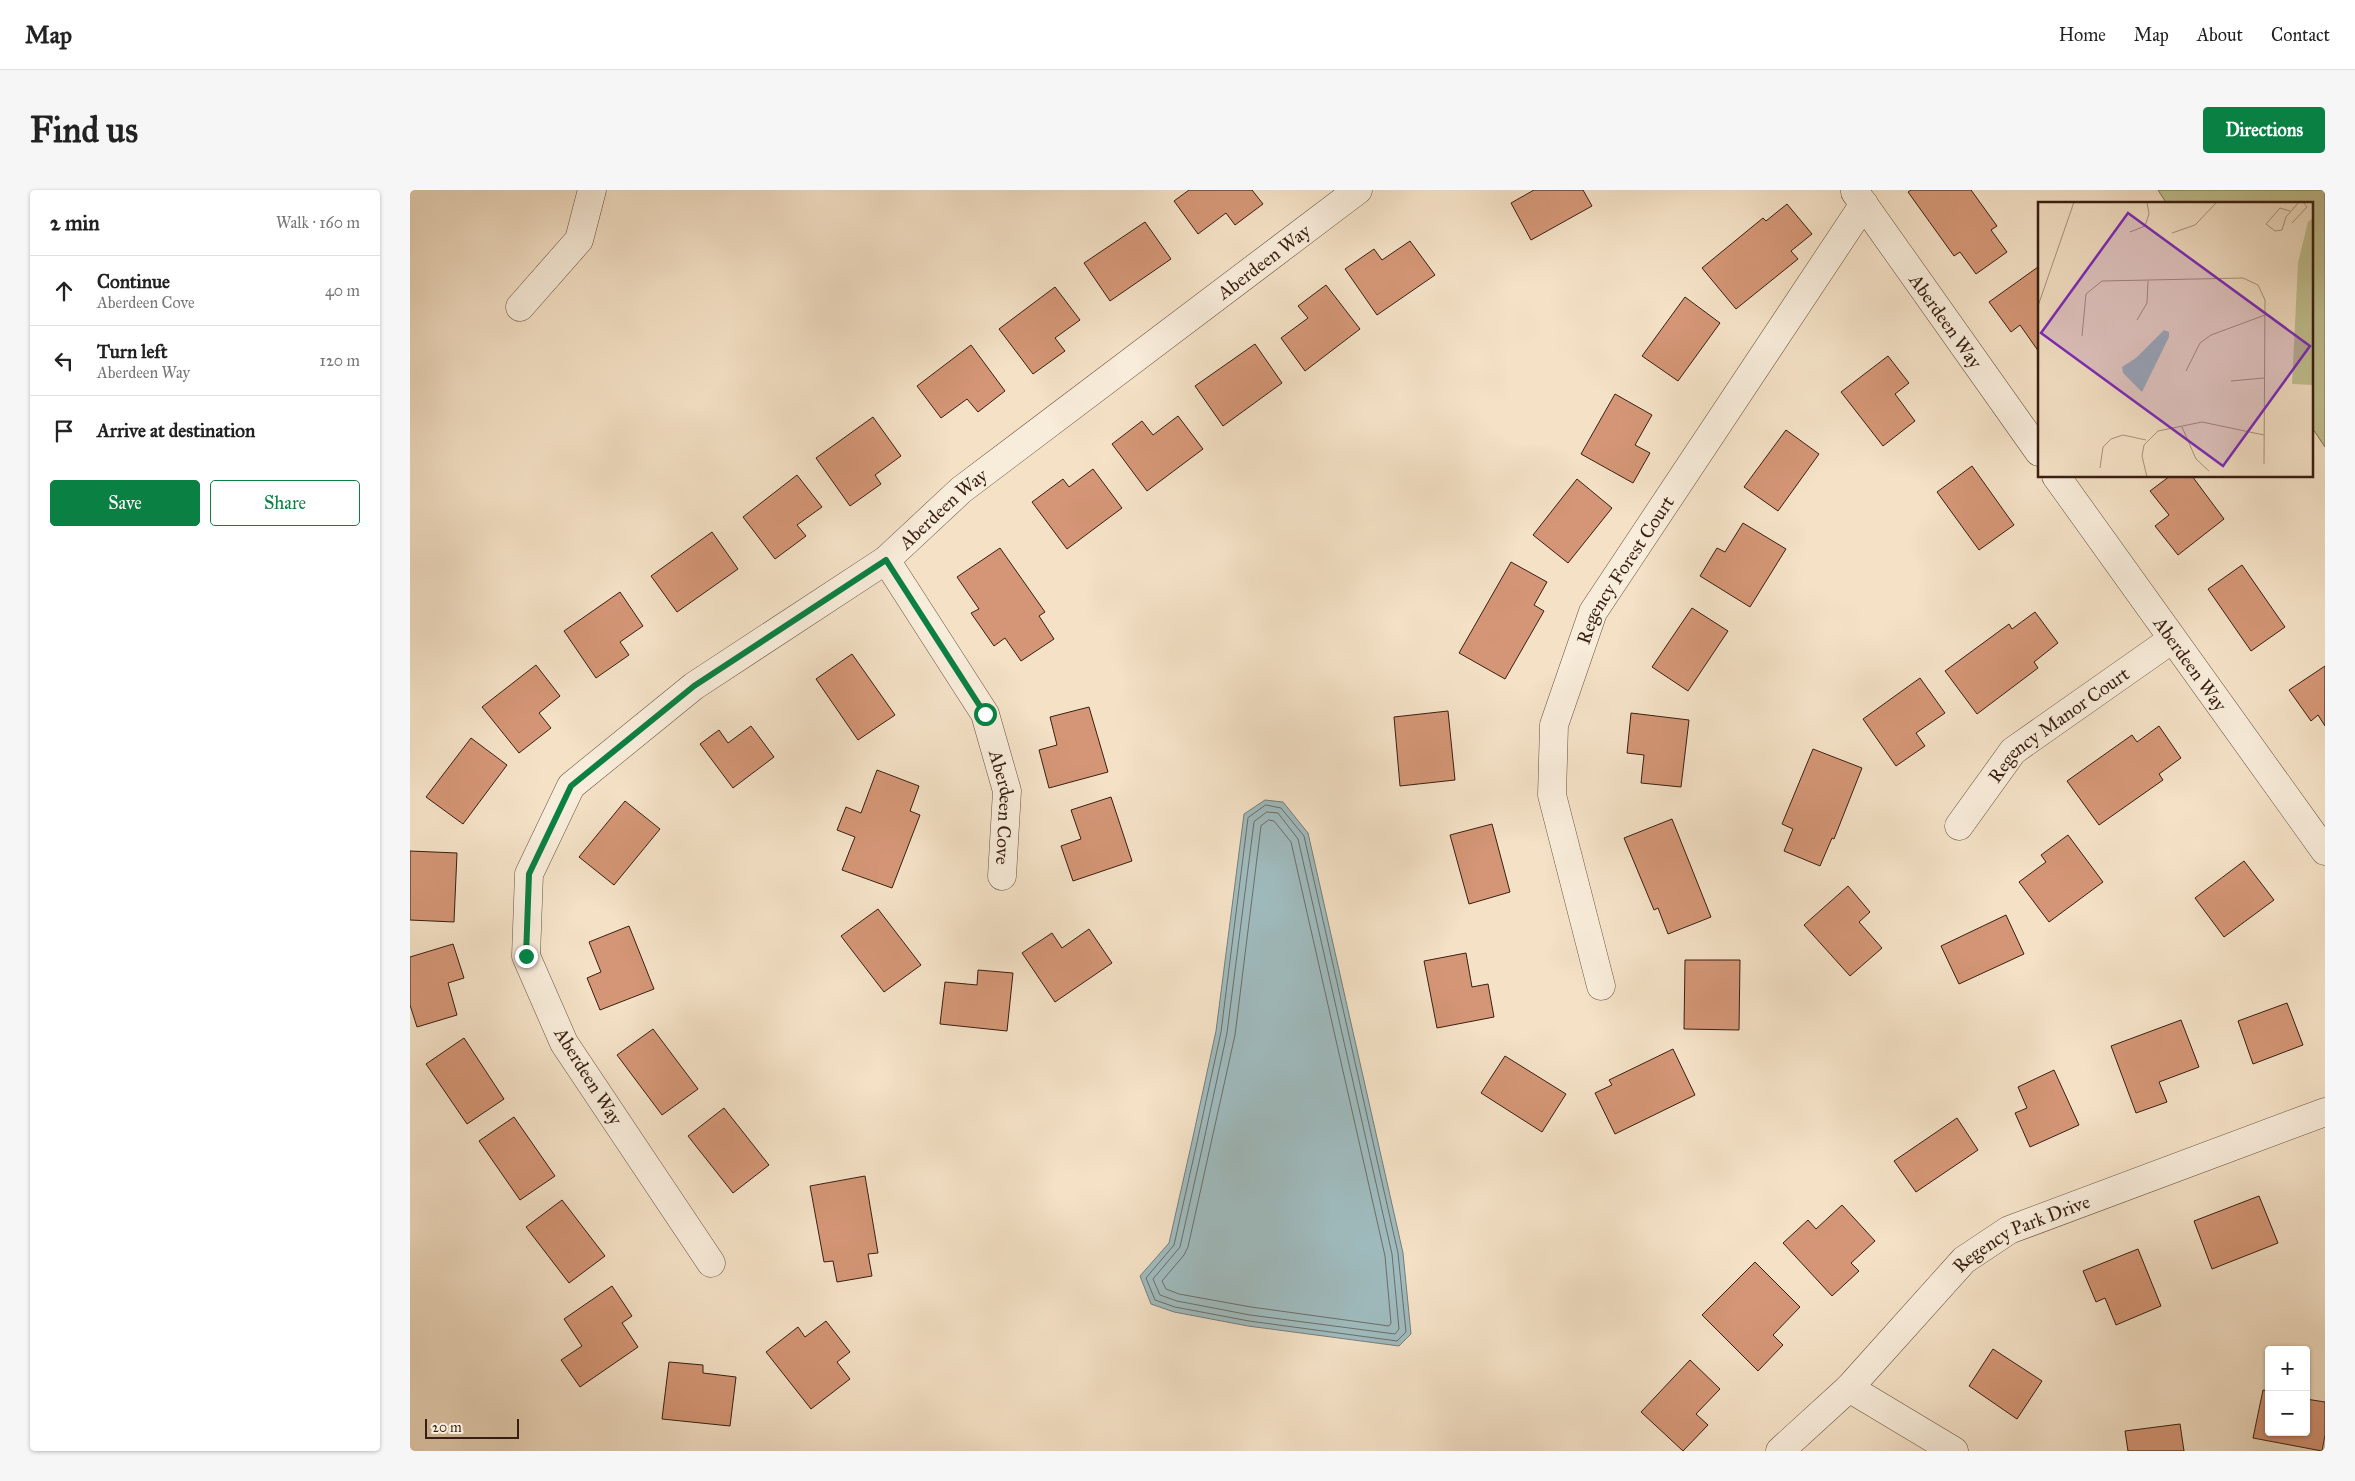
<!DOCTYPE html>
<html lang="en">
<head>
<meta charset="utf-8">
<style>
	:root { --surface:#fff; --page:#f6f6f6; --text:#222; --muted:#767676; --line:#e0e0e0; --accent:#0b8043 }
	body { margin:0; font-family:"IM FELL Great Primer",serif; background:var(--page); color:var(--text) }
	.controls { position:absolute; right:15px; bottom:15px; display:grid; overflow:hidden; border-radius:5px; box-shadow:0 1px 4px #0004 }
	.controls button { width:45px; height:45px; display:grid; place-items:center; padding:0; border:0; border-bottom:1px solid var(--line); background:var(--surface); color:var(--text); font:25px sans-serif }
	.scale { position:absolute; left:15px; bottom:12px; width:94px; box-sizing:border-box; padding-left:5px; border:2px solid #391f11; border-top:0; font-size:14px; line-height:18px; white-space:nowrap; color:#391f11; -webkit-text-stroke:4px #f8ecda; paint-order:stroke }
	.stop { position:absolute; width:15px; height:15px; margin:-11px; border:4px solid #0b8043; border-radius:50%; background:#fff }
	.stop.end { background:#0b8043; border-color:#fff; box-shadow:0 1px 5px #0008 }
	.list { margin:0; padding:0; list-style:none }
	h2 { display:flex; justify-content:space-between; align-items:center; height:65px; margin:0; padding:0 20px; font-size:21px }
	h2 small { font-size:16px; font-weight:400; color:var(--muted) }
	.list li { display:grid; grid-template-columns:32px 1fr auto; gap:15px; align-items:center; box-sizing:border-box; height:70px; padding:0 20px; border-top:1px solid var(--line) }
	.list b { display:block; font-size:19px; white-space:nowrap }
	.list p { margin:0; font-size:16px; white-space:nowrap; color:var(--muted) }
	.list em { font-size:16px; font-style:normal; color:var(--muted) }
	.actions { display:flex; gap:10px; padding:15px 20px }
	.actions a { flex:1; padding:11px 0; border:1px solid var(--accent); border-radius:5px; text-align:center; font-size:18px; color:var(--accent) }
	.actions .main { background:var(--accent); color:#fff }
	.icon { flex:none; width:28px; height:28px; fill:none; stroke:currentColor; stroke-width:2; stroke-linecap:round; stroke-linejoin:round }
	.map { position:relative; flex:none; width:1915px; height:1261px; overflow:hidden; border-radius:5px }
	header { display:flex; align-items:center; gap:30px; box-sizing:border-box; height:70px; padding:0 25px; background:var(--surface); border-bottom:1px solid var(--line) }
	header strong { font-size:24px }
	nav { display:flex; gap:28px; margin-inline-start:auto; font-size:18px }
	.intro { display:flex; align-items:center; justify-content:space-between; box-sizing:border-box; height:120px; padding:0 30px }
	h1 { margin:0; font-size:35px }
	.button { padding:12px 22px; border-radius:5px; background:var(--accent); color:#fff; font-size:18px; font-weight:700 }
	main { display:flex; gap:30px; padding:0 30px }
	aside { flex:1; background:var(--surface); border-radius:5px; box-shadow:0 1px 4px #0004 }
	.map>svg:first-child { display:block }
</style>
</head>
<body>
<header>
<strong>Map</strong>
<nav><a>Home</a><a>Map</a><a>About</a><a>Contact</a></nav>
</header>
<div class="intro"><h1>Find us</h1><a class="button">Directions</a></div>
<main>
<aside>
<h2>2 min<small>Walk · 160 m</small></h2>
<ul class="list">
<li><svg class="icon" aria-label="ahead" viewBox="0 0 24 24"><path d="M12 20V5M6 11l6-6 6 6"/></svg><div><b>Continue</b><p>Aberdeen Cove</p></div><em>40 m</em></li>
<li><svg class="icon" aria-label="left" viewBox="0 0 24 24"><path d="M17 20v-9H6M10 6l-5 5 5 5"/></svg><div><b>Turn left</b><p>Aberdeen Way</p></div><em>120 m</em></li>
<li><svg class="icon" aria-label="arrive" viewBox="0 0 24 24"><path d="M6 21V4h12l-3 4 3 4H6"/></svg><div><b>Arrive at destination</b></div></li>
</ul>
<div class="actions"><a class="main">Save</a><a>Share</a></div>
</aside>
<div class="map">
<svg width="1915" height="1261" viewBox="0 0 1915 1261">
	<rect width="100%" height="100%" fill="#f4e1c6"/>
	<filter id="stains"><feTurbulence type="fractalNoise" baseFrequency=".004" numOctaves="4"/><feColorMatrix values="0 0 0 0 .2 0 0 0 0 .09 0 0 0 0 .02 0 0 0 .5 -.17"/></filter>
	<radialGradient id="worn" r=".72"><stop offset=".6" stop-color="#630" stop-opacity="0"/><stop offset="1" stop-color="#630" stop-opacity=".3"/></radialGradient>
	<path fill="#c1c191" stroke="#7d7051" d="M1748 0H1915V257L1901 236V14H1757Z"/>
	<path fill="#9fbbbe" stroke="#767d79" d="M855 610 873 612 898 643 993 1063 1001 1144 989 1156 838 1136 764 1122 741 1114 730 1086 759 1053 781 956 806 841 834 624Z"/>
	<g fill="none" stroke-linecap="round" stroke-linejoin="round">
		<g stroke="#6c6d68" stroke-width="1">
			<path d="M856 615 871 618 894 646 988 1063 996 1142 987 1151 839 1131 765 1117 745 1110 736 1088 764 1055 786 957 811 842 838 628Z"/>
			<path d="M857 622 868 623 888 649 982 1064 989 1139 985 1144 840 1125 767 1111 750 1105 743 1089 770 1057 792 959 817 843 844 632Z"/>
			<path d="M859 630 864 631 881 652 975 1066 981 1133 979 1136 841 1117 769 1104 756 1099 752 1091 774 1065 778 1057 825 845 851 636Z"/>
		</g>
	</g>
	<g fill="#d49676" stroke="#391f11">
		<path d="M779 0H842L853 14 825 35 816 23 788 44 764 11Z"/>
		<path d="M1124 0H1173L1182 16 1121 50 1101 13Z"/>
		<path d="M1501 0H1561L1587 36 1581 40 1597 62 1566 84 1550 62 1544 66 1498 2Z"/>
		<path d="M1377 14 1402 44 1381 61 1388 69 1326 119 1292 78 1353 28 1356 31Z"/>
		<path d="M735 32 761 69 700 111 674 73Z"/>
		<path d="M1000 51 1025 85 967 125 935 79 964 59 972 70Z"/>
		<path d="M1628 77 1629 79V162L1610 135 1601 142 1579 112Z"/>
		<path d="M916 95 950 139 895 181 871 148 898 128 888 116Z"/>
		<path d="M645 97 670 130 645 148 655 161 623 184 589 139Z"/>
		<path d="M1275 107 1310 133 1268 191 1232 166Z"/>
		<path d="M845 154 872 193 813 236 785 196Z"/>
		<path d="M561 155 595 201 568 222 557 209 531 228 507 196Z"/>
		<path d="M1478 166 1499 193 1485 204 1505 231 1473 256 1431 202Z"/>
		<path d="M1205 204 1242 225 1225 255 1240 263 1223 293 1171 264Z"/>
		<path d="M768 226 793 259 737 301 702 254 732 231 743 245Z"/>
		<path d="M463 227 491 266 465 285 471 294 440 316 406 268Z"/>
		<path d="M1376 240 1409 264 1368 321 1334 297Z"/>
		<path d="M1562 276 1604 335 1569 360 1527 302Z"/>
		<path d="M683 279 712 318 657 359 622 312 653 289 659 297Z"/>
		<path d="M387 285 412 317 387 335 396 346 365 369 333 327Z"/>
		<path d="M1760 286H1782L1814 329 1768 365 1745 336 1759 325 1740 301Z"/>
		<path d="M1167 289 1202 318 1158 373 1123 345Z"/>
		<path d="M1333 333 1376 359 1340 417 1290 386 1307 358 1315 362Z"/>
		<path d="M302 342 328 379 267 422 241 386Z"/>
		<path d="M590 358 635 422 629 426 644 449 611 471 595 448 584 456 561 423 569 419 547 387Z"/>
		<path d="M1101 372 1137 392 1124 415 1134 421 1095 489 1049 463Z"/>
		<path d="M1832 375 1875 437 1841 461 1798 399Z"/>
		<path d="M210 402 233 436 210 452 219 465 186 488 154 441Z"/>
		<path d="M1282 418 1318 441 1278 501 1242 477Z"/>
		<path d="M1625 422 1648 453 1624 472 1628 478 1567 524 1535 481 1599 434 1602 439Z"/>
		<path d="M442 464 485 525 448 550 406 489Z"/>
		<path d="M126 475 150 506 129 523 141 538 109 563 72 517Z"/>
		<path d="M1915 476V536L1908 525 1901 531 1879 500Z"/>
		<path d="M1510 488 1535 523 1506 543 1515 556 1486 576 1453 529Z"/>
		<path d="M679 517 698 582 639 598 629 560 647 555 640 527Z"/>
		<path d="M1038 521 1045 590 990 596 984 527Z"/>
		<path d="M1221 523 1279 530 1271 597 1231 593 1234 565 1217 563Z"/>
		<path d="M341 536 364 567 323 598 290 554 309 540 318 553Z"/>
		<path d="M1749 536 1771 568 1749 584 1753 590 1689 635 1657 591 1722 545 1727 552Z"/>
		<path d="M61 548 97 575 53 634 16 607Z"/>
		<path d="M1403 559 1452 578 1424 649 1422 648 1410 676 1374 661 1383 639 1372 634Z"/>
		<path d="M467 580 509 596 500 621 510 625 482 698 432 680 445 647 427 640 436 617 451 623Z"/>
		<path d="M701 607 722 671 663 691 651 656 671 649 661 620Z"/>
		<path d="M215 611 250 639 204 695 169 667Z"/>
		<path d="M1262 629 1301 727 1258 744 1248 718 1244 720 1214 648Z"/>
		<path d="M1082 634 1100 702 1059 714 1040 645Z"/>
		<path d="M1658 645 1693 692 1639 732 1609 692 1636 672 1631 665Z"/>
		<path d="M0 661 47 663 44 732 0 730Z"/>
		<path d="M1834 671 1864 710 1814 747 1785 708Z"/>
		<path d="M1438 696 1460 722 1449 732 1472 758 1440 786 1394 735Z"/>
		<path d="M468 719 511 775 474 802 431 746Z"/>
		<path d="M1596 725 1614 764 1549 794 1531 756Z"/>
		<path d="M219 736 244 799 190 820 177 788 191 782 179 752Z"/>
		<path d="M679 739 702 773 645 812 612 763 642 743 652 758Z"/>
		<path d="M43 754 54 788 38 793 47 825 7 837 0 815V767Z"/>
		<path d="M1056 763 1062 797 1078 794 1084 827 1027 838 1014 771Z"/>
		<path d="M1275 770H1330L1329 840 1274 839Z"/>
		<path d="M568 780 603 783 597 841 530 834 535 792 567 795Z"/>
		<path d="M1877 813 1893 855 1843 874 1828 831Z"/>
		<path d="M1771 830 1789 877 1749 892 1757 912 1726 923 1701 856Z"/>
		<path d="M243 839 288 899 252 925 207 865Z"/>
		<path d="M54 848 94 909 57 934 16 874Z"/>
		<path d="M1263 859 1285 905 1205 944 1185 903 1202 895 1199 890Z"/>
		<path d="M1095 866 1156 904 1132 942 1071 903Z"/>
		<path d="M1644 880 1669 935 1620 957 1605 923 1617 918 1608 897Z"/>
		<path d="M314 918 359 975 323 1003 278 946Z"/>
		<path d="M104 927 145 986 110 1010 69 951Z"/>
		<path d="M1547 928 1568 960 1506 1002 1484 971Z"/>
		<path d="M455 986 468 1063 458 1064 462 1086 427 1092 423 1071 414 1072 400 996Z"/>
		<path d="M1849 1006 1868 1053 1802 1079 1784 1031Z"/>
		<path d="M152 1010 195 1066 159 1093 116 1037Z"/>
		<path d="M1432 1015 1465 1051 1441 1073 1449 1081 1422 1106 1373 1053 1398 1030 1406 1039Z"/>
		<path d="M1728 1059 1751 1116 1706 1135 1695 1108 1686 1112 1673 1081Z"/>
		<path d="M1345 1072 1390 1117 1363 1145 1373 1155 1348 1181 1292 1125Z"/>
		<path d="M202 1096 222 1126 212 1133 228 1157 170 1197 151 1170 172 1156 154 1129Z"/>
		<path d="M416 1131 440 1162 427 1172 440 1189 401 1219 356 1162 388 1137 395 1147Z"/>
		<path d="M1583 1159 1632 1191 1607 1229 1559 1196Z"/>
		<path d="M1280 1170 1310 1199 1286 1224 1298 1235 1273 1261 1231 1222Z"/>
		<path d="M259 1172 293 1175V1183L326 1187 320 1236 252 1229Z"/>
		<path d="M1853 1200 1859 1201V1242H1896V1209L1915 1212V1245L1912 1261 1843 1248Z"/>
		<path d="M1770 1234 1774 1261H1718L1715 1241Z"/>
	</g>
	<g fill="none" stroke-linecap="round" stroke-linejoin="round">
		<g stroke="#68503e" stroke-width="29">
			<g id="street">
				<path id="s1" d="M1445 2 1629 262"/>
				<path d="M110 117 169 50 182 0"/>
				<path id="s2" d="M1646 286 1915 661"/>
				<path id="s3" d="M476 370 575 524 597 601 592 686"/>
				<path id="s4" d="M1549 636 1603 561 1761 450"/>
				<path id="s5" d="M1191 796 1142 605 1144 535 1183 422 1454 14"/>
				<path id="s6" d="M301 1073 154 853 116 766 119 684 161 596 284 496 476 370 551 300 948 0"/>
				<path d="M1439 1198 1544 1261"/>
				<path id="s7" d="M1370 1261 1439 1198 1554 1070 1599 1040 1915 922"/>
			</g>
		</g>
		<use href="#street" stroke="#f8ecda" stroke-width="28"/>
	</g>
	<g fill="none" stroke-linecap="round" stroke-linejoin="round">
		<path stroke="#0b8043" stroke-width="6" d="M116 766 119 684 161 596 284 496 476 370 575 524"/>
	</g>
	<g text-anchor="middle" stroke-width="4" stroke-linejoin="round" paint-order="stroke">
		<g font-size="19" fill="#391f11" stroke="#f8ecda">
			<text dy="7" stroke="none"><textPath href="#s6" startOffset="1409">Aberdeen Way</textPath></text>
			<text dy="7" stroke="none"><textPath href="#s1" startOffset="158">Aberdeen Way</textPath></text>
			<text dy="7" stroke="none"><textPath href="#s6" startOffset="1004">Aberdeen Way</textPath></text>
			<text dy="7" stroke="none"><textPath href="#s5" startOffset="439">Regency Forest Court</textPath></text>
			<text dy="7" stroke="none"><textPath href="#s2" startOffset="231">Aberdeen Way</textPath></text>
			<text dy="7" stroke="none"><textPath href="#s4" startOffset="144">Regency Manor Court</textPath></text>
			<text dy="7" stroke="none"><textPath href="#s3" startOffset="279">Aberdeen Cove</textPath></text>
			<text transform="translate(179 886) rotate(58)" y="7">Aberdeen Way</text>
			<text dy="7" stroke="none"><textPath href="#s7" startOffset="329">Regency Park Drive</textPath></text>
		</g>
	</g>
	<g transform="translate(1628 12)">
		<rect width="275" height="275" fill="#f4e1c6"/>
		<path d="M275 16V183L254 182 260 61 270 20Z" fill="#c1c191"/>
		<path d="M126 128 131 130V135L104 190 85 171 84 165 98 156Z" fill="#9fbbbe"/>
		<path fill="none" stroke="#a9937e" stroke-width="1" d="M252 9 242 6 228 22 237 29 244 28 248 15 261 0M254 21 269 5 265 0M92 30 107 24 111 12 109 0M134 31 157 23 179 0M0 104 36 0M99 118 109 101 110 79M44 134 48 92 64 79 205 76 220 83 227 98 226 262M148 169 162 141 173 133 227 113M193 179 226 176M144 225 158 257 171 269M62 266 65 245 73 237 85 233 108 238M109 275 104 254 106 243 120 229 164 220 226 233"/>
		<path fill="#7b2cbf" fill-opacity="0.15" stroke="#7b2cbf" stroke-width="2.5" d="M90 11 272 144 185 264 3 131Z"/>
		<rect width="275" height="275" fill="none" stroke="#391f11" stroke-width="2.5"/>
	</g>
	<rect width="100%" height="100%" filter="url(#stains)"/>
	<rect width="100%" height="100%" fill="url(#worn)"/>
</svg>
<div class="controls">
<button>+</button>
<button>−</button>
</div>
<div class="scale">20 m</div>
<div class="stop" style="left:575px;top:524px"></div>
<div class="stop end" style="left:116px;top:766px"></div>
</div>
</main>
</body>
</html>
